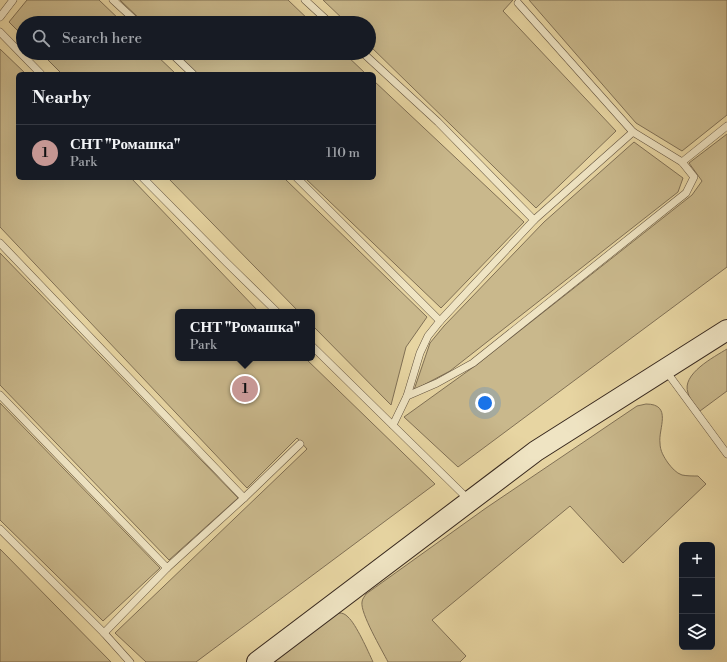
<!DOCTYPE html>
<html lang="en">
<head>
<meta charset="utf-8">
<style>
	:root { --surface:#171b24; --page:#20242c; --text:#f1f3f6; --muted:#9ea1a6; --line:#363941; --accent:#c59692 }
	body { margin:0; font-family:"Libre Bodoni",serif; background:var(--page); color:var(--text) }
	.controls { position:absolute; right:12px; bottom:12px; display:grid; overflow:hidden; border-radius:6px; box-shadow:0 4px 16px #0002 }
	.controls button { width:36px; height:36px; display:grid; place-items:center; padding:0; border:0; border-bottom:1px solid var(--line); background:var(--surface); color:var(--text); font:20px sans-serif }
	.you { position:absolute; left:485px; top:403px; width:14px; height:14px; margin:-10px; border:3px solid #fff; border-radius:50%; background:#1a73e8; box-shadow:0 0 0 6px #1a73e833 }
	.badge { display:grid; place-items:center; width:26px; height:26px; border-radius:50%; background:var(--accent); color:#111; font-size:13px; font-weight:700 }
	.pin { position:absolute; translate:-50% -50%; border:2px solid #fff; box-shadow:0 1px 4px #0006 }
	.popup { position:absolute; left:175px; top:309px; width:140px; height:52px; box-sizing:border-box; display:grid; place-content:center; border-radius:6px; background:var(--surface); filter:drop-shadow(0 1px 3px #0005); font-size:13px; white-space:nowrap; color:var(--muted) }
	.popup b { font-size:15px; color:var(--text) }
	.popup::after { content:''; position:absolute; left:50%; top:100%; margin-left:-8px; border:8px solid transparent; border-top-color:var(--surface) }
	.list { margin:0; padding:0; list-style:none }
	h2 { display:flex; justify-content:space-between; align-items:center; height:52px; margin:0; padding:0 16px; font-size:17px }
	h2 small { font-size:13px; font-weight:400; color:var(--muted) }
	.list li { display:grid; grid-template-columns:26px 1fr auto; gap:12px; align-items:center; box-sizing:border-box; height:56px; padding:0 16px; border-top:1px solid var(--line) }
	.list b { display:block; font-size:15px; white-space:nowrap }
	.list p { margin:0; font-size:13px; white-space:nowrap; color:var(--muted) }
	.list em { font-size:13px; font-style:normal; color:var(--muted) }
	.icon { flex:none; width:22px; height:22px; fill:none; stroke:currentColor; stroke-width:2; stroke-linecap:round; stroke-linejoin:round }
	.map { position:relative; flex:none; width:727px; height:662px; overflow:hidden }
	.search { position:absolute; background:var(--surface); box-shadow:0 4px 16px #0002; left:16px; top:16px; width:360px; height:44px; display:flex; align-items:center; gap:10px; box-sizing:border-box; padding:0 14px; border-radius:22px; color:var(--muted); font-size:15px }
	.panel { position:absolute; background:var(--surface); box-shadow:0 4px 16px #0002; left:16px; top:72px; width:360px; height:108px; border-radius:6px }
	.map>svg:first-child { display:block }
</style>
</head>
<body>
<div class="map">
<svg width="727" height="662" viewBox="0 0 727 662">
	<rect width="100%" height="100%" fill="#e7d5a2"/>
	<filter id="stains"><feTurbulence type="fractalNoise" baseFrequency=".005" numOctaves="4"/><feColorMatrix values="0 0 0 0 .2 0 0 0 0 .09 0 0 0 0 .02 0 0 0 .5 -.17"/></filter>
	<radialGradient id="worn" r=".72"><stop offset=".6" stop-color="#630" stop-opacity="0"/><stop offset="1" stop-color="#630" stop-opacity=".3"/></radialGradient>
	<g fill="#c9b88c" stroke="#807055">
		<path d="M27 0H99L123 23H23V36L9 22Z"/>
		<path d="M120 0H288L312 23H144Z"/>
		<path d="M323 0H513L503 11 616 131 536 208 369 45V23H347Z"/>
		<path d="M529 0H727V115L682 151 636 123Z"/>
		<path d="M0 49 26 74H18V178H131L259 312H178V358H305L435 484 196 662H146L115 633 307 449 297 438 247 488 0 227Z"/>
		<path d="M41 53H154L176 74H62Z"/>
		<path d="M175 53H344L366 74H197Z"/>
		<path d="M374 81 524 222 441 308 305 178H374Z"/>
		<path d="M727 134V267L458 467 404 417 479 363 692 195 702 181 689 163Z"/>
		<path d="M634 142 683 178 678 192 450 371 414 390 430 343 444 326 544 222Z"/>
		<path d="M168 178H284L427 317 406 347 391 405 312 325V312H299Z"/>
		<path d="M0 253 238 498 169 560 0 385Z"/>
		<path d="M727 349V391L700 411C696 406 690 400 688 393 681 374 714 357 727 349Z"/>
		<path d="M0 403 160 568 103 621 0 520Z"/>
		<path d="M646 404C673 404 658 429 660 443 660 451 664 457 668 463 672 468 676 473 682 475 687 476 693 476 698 476L706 484 623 563 570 506 432 620 466 656 460 662H388C382 650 360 613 362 602 362 599 365 596 366 594L486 508 637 406Z"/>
		<path d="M0 549 111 662H0Z"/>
		<path d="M339 613C343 613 345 614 348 617 356 624 368 651 373 662H272L335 615Z"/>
	</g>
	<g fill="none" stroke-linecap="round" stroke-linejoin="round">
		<g stroke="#63533f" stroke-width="8">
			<g id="lane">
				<path d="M113 0 138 23"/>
				<path d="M305 0 330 23"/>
				<path d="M518 3 633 132 534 220"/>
				<path d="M0 17 13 0"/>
				<path d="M0 32 41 74"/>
				<path d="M171 53 193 74"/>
				<path d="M682 162 727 126"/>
				<path d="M143 178 227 263 277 312"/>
				<path d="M297 178 440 321 534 220 438 122 363 53"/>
				<path d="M0 243 244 498 167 568 0 395"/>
				<path d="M312 346 468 499"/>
				<path d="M666 371 727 454"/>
				<path d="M407 396 420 353 428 336 440 321"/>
				<path d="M393 425 407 396 437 383 473 363 686 193 694 177 682 162 633 132"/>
				<path d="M244 498 300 444"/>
				<path d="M0 529 104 633 167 568"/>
				<path d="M104 633 130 662"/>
			</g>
		</g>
		<g stroke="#37281e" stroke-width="22">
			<path id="secondary" d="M257 662 536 451 727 330"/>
		</g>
		<use href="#lane" stroke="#efe4c3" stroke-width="7"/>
		<use href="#secondary" stroke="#efe4c3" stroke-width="20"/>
	</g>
	<rect width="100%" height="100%" filter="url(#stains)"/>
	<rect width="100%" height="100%" fill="url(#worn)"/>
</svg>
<div class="controls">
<button>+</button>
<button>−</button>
<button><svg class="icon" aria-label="layers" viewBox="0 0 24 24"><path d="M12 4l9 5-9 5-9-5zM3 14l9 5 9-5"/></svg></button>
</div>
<div class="you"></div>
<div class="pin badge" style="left:245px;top:389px">1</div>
<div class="popup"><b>СНТ &quot;Ромашка&quot;</b>Park</div>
<div class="search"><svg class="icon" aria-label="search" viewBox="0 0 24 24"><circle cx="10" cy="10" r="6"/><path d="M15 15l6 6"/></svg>Search here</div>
<section class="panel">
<h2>Nearby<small></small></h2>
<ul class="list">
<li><span class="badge">1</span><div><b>СНТ &quot;Ромашка&quot;</b><p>Park</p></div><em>110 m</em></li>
</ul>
</section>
</div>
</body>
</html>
